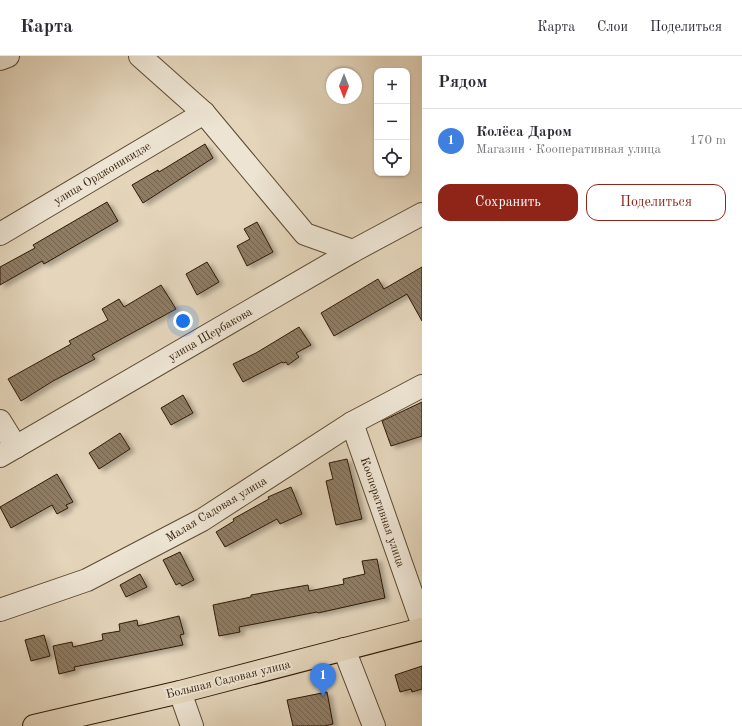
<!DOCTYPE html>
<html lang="ru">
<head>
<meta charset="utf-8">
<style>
	:root { --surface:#fff; --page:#f2f2f3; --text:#2b2b33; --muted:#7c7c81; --line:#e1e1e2; --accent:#8f2418 }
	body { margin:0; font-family:"Old Standard TT",serif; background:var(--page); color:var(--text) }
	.controls { position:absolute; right:12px; top:12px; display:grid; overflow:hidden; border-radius:8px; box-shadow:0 1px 3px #0004 }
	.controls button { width:36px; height:36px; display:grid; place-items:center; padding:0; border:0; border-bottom:1px solid var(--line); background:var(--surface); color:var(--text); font:20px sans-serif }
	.compass { position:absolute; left:326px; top:12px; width:36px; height:36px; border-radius:50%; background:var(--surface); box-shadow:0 1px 3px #0004; rotate:180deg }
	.you { position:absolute; left:183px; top:265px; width:14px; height:14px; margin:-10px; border:3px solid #fff; border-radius:50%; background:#1a73e8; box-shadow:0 0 0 6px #1a73e833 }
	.badge { display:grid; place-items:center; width:26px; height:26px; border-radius:50%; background:var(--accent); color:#fff; font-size:13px; font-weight:700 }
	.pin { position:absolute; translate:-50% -33px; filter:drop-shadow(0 1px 2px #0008) }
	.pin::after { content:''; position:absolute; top:21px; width:14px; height:12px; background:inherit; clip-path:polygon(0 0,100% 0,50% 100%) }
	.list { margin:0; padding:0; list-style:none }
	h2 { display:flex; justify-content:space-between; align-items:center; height:52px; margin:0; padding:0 16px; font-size:17px }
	h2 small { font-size:13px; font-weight:400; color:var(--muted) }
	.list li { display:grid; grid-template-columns:26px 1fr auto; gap:12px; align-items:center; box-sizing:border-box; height:64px; padding:0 16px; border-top:1px solid var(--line) }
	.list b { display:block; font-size:15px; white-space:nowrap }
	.list p { margin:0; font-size:13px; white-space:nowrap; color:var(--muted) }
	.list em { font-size:13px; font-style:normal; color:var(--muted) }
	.actions { display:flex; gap:8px; padding:12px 16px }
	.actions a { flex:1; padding:9px 0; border:1px solid var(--accent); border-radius:12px; text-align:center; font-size:14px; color:var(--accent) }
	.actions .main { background:var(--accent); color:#fff }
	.icon { flex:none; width:22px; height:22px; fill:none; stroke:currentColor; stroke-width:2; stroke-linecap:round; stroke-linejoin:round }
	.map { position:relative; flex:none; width:422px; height:670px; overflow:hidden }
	header { display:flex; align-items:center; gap:24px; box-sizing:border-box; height:56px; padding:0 20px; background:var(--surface); border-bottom:1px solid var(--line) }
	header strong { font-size:19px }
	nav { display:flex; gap:22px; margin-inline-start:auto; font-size:14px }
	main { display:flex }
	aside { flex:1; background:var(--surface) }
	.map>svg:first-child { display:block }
</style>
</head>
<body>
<header>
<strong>Карта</strong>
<nav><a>Карта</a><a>Слои</a><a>Поделиться</a></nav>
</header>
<main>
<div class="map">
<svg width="422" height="670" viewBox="0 0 422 670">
	<defs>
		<pattern id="building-back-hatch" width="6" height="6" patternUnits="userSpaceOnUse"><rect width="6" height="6" fill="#8e7b64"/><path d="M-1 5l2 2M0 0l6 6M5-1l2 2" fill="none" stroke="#746450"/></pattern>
		<filter id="shadow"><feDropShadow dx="4.5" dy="2.5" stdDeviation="2" flood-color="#0004"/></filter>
	</defs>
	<rect width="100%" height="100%" fill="#e4d5bb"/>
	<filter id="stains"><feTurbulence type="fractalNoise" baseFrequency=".005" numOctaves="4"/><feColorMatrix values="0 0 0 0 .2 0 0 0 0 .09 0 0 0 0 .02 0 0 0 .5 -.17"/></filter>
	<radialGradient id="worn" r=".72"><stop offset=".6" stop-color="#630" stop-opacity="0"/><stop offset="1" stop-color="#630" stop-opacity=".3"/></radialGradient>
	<g fill="url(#building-back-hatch)" stroke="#301a05" filter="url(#shadow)">
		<path d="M205 88 213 102 143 147 132 129 158 114 159 116Z"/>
		<path d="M107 146 118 165 44 208 42 205 0 229V211L35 192 33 189Z"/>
		<path d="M257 166 273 196 247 210 237 190 250 183 244 173Z"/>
		<path d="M207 206 219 226 197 239 186 218Z"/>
		<path d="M422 211V265L407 238 334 280 321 257 378 223 384 233Z"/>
		<path d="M161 229 176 253 92 299 95 303 53 325 21 345 8 323 71 288 69 285 108 264 102 253 119 243 124 251Z"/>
		<path d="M299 271 311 289 296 297 299 301 288 309 286 306 283 307 282 306 243 326 233 308 256 297Z"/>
		<path d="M183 339 193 357 171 369 161 352Z"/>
		<path d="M422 346V380L391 390 382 365Z"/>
		<path d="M120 377 130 393 99 413 89 397Z"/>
		<path d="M347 403 362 463 336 469 326 425 333 423 329 407Z"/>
		<path d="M57 418 73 446 66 449 68 452 57 458 52 449 11 472 0 451Z"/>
		<path d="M291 431 302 458 280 468 277 463 225 491 216 476 234 465 233 463 269 443 268 441Z"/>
		<path d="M180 496 194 524 182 530 180 527 176 529 163 504Z"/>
		<path d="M377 503 385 542 318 557 317 556 239 571 240 576 219 580 213 549 251 541V539L308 529 309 535 344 528 343 523 365 518 362 505Z"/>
		<path d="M140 518 147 531 126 541 120 529Z"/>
		<path d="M179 560 184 578 180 579 183 589 74 611 75 614 59 618 53 590 72 586 73 591 103 584 102 578 120 575 119 568 137 564 138 570Z"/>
		<path d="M44 579 50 600 31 605 25 584Z"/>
		<path d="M422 610V633L412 636 411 633 400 636 395 619Z"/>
		<path d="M327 636 333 668 324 670H293L287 644Z"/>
	</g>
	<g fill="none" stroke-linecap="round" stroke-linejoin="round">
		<g stroke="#5d4932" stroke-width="24">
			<g id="minor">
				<path d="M140 0 204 57 305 178 353 195"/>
				<path d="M0 3 8 0"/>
				<path d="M0 178 204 57"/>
				<path d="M0 365 16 391"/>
				<path d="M352 367 422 567"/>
				<path d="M0 400 353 195 422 158"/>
				<path d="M0 554 87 524 202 464 352 367 422 330"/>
				<path d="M344 593 374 670"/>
				<path d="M180 636 192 670"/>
			</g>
		</g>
		<g stroke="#301a05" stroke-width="24">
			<path id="major" d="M34 670 180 636 422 573"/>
		</g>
		<use href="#minor" stroke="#ede4d3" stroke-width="22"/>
		<use href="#major" stroke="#e4d5bb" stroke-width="22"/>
	</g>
	<g text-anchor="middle" stroke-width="4" stroke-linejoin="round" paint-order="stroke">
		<g font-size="12" fill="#301a05" stroke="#ede4d3">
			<text transform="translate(102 117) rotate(-31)" y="4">улица Орджоникидзе</text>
			<text transform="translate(210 278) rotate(-30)" y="4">улица Щербакова</text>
			<text transform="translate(216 453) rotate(-31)" y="4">Малая Садовая улица</text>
			<text transform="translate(383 456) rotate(71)" y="4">Кооперативная улица</text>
			<text transform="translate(228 623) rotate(-14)" y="4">Большая Садовая улица</text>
		</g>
	</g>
	<rect width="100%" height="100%" filter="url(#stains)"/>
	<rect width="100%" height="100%" fill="url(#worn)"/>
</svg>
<div class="controls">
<button>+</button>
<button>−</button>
<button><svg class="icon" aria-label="locate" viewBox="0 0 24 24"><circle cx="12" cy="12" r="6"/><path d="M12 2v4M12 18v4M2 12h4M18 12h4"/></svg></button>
</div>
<svg class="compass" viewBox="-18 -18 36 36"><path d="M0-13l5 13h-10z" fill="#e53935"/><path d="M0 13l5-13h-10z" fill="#7c7c81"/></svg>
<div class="you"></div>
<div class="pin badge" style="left:323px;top:640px;background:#3f7fe0">1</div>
</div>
<aside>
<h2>Рядом<small></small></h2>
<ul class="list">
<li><span class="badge" style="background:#3f7fe0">1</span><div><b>Колёса Даром</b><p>Магазин · Кооперативная улица</p></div><em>170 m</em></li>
</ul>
<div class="actions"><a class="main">Сохранить</a><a>Поделиться</a></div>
</aside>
</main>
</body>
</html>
